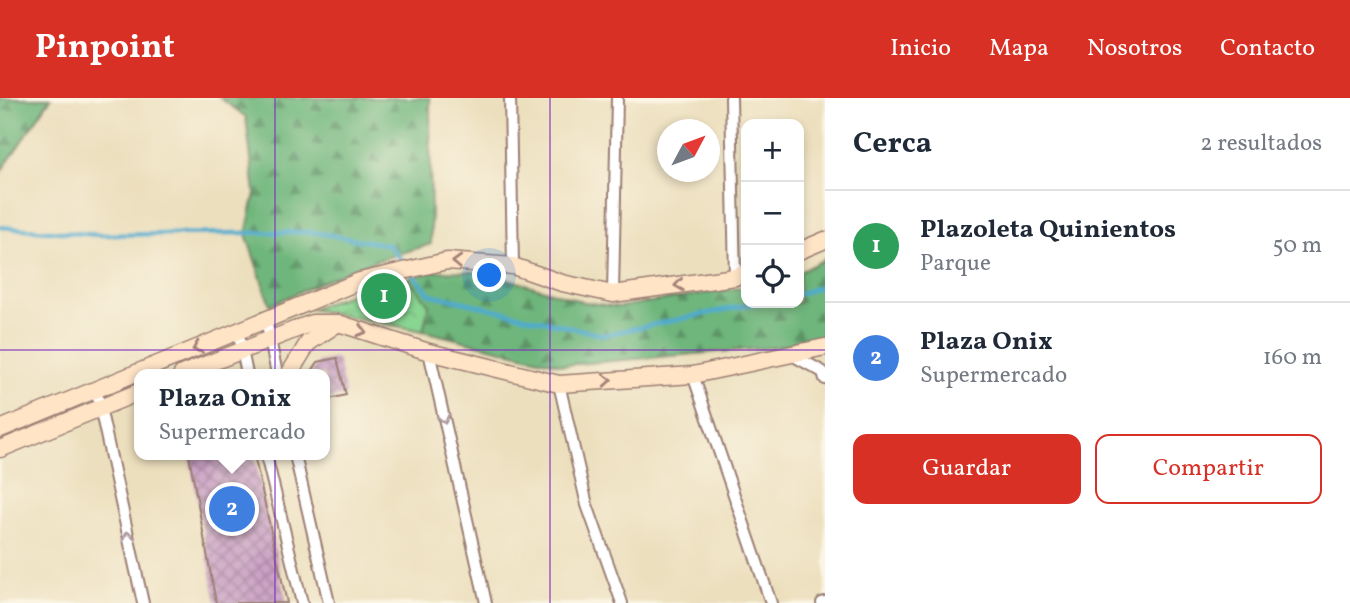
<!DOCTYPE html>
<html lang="es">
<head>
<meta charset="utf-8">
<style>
	:root { --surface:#fff; --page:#f2f2f3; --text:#1f2937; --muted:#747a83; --line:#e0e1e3; --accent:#d93025 }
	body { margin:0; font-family:Vollkorn,serif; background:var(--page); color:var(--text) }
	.controls { position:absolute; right:21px; top:21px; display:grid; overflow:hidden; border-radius:14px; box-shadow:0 4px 10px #0003 }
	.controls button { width:63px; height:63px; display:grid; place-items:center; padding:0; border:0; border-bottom:2px solid var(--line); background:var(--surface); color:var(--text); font:35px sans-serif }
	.compass { position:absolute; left:657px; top:21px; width:63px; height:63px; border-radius:50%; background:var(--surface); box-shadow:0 4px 10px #0003; rotate:49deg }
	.you { position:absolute; left:490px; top:178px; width:24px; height:24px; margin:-18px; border:5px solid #fff; border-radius:50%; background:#1a73e8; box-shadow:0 0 0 10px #1a73e833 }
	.badge { display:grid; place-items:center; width:46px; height:46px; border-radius:50%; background:var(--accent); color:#fff; font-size:23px; font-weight:700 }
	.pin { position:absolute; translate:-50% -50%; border:4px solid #fff; box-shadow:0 2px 7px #0006 }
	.popup { position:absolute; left:134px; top:271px; width:196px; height:91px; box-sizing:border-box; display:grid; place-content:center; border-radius:14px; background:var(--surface); filter:drop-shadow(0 2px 5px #0005); font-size:23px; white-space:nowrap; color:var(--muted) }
	.popup b { font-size:26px; color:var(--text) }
	.popup::after { content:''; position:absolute; left:50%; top:100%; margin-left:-14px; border:14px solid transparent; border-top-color:var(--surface) }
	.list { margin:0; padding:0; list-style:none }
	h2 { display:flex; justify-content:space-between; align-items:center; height:91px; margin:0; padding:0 28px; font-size:30px }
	h2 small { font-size:23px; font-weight:400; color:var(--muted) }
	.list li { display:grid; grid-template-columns:46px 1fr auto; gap:21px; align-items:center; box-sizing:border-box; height:112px; padding:0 28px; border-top:2px solid var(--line) }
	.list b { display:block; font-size:26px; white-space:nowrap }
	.list p { margin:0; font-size:23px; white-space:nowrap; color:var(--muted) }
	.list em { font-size:23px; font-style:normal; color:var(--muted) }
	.actions { display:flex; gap:14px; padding:21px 28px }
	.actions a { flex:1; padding:16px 0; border:2px solid var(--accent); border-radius:14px; text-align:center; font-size:24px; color:var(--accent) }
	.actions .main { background:var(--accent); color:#fff }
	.icon { flex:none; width:38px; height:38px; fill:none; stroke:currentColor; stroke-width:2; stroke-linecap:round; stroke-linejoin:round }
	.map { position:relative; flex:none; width:825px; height:505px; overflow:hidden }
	header { display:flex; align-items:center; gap:42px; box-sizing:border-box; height:98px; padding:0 35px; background:var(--accent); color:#fff }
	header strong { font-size:33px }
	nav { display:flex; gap:38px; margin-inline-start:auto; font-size:24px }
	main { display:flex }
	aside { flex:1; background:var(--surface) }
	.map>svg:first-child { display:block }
</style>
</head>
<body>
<header>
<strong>Pinpoint</strong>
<nav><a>Inicio</a><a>Mapa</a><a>Nosotros</a><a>Contacto</a></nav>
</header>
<main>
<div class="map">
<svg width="825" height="505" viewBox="0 0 825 505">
	<defs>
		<pattern id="forest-firs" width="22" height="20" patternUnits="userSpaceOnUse" patternTransform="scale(1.75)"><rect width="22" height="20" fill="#6eb67c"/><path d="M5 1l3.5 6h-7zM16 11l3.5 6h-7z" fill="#5c9366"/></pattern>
		<pattern id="park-crowns" width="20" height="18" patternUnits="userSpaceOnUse" patternTransform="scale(1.75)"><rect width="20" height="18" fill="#89d592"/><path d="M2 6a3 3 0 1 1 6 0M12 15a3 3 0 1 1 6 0" fill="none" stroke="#78b67e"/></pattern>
		<pattern id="building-cross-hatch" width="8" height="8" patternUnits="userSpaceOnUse" patternTransform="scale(1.75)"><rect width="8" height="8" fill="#c99fc4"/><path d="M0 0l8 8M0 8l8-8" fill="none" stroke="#a5819f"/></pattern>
	</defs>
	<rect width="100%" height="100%" fill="#fcf5e5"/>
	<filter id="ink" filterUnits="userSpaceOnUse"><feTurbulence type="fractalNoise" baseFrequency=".0143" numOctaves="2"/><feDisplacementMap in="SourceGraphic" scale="14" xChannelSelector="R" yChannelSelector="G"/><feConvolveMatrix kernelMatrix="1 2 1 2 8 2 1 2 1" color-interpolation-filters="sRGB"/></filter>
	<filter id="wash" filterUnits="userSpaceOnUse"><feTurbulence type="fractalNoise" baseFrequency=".00686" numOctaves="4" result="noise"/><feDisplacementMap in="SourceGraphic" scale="28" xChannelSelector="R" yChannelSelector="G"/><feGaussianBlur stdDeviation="1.57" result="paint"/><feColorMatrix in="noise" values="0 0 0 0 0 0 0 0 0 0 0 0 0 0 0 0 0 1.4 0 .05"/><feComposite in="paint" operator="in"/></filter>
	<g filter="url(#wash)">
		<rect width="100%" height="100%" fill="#ecdfbd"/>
		<g fill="url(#forest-firs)" stroke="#5c6a54" stroke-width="2">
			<path d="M0 0H51L0 75Z"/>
			<path d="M220 0H430L431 146 353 170 270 207 246 136 255 95 246 19Z"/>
			<path d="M825 161 823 239 778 249 564 267 423 233 429 207 408 180 435 173 485 174 584 204 619 209 746 189V205H799V174Z"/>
		</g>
		<path fill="url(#park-crowns)" stroke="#6a7a5e" stroke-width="2" d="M408 180 429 207 423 233 311 211 373 188Z"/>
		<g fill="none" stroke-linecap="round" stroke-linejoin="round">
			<g stroke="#50abce" stroke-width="4.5">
				<path d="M0 129 98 137 312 134 389 147 407 169"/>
				<path d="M413 176 430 196 603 237 758 205"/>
				<path d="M799 196 825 187"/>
			</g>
		</g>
		<g id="blocks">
			<g fill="url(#building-cross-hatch)">
				<path d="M337 260 346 297 325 302V276H310L318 264Z"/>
				<path d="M189 357H254L287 505H216Z"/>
			</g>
		</g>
	</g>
	<g filter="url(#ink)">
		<use href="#blocks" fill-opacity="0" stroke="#9b7f74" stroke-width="2"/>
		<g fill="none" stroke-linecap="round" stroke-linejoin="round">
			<g stroke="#9b7f74" stroke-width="14">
				<g id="street">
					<path d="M510 0 513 168"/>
					<path d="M731 0 735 179"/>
					<path d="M613 196 617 0"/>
					<path d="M266 222 277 276"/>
					<path d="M238 233 247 276"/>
					<path d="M429 254 486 505"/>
					<path d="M794 258 823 274 825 281"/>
					<path d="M693 277 771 505"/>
					<path d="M559 286 587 407 622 505"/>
					<path d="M96 291 143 505"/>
					<path d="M266 357 302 505"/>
					<path d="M295 357 329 505"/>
					<path d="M822 505 825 504"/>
				</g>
			</g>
			<g stroke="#9b7f74" stroke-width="19">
				<g id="secondary">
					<path d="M799 153 825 142"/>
					<path d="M182 276 312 225H338L429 254 559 286 693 277 825 249"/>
					<path d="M289 276 308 245 338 225"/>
					<path d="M0 331 360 183 447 163 513 168 562 185 613 196 735 179 746 174"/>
					<path d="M0 351 139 294"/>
				</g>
			</g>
			<use href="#street" stroke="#fff" stroke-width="10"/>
			<use href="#secondary" stroke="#ffe4c6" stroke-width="16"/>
		</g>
		<defs><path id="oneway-chevron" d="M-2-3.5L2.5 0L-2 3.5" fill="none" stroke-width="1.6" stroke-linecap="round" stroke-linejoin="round" transform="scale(1.75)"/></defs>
		<g stroke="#a48278">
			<use href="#oneway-chevron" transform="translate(457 164) rotate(-178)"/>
			<use href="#oneway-chevron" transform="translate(679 187) rotate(172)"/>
			<use href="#oneway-chevron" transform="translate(362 233) rotate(18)"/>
			<use href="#oneway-chevron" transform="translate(197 250) rotate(158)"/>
			<use href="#oneway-chevron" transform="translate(607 282) rotate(-4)"/>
		</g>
		<g stroke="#ae9aa0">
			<use href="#oneway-chevron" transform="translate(444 321) rotate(77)"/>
			<use href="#oneway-chevron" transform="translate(128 438) rotate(-102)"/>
		</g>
	</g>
	<path fill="none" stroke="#7b2cbf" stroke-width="2" stroke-opacity="0.55" d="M275 0V505M550 0V505M0 252H825"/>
</svg>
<div class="controls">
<button>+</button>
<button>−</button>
<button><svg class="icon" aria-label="locate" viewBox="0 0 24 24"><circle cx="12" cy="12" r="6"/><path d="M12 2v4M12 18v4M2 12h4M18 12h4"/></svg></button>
</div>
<svg class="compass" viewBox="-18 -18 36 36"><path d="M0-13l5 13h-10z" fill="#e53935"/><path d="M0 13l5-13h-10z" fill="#747a83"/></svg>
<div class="you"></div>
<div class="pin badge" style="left:384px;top:198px;background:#2e9e5b">1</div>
<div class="pin badge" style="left:232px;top:411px;background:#3f7fe0">2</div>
<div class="popup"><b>Plaza Onix</b>Supermercado</div>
</div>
<aside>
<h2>Cerca<small>2 resultados</small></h2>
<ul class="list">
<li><span class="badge" style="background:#2e9e5b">1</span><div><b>Plazoleta Quinientos</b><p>Parque</p></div><em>50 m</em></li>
<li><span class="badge" style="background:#3f7fe0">2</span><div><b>Plaza Onix</b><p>Supermercado</p></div><em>160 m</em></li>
</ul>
<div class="actions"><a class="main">Guardar</a><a>Compartir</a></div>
</aside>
</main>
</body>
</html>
